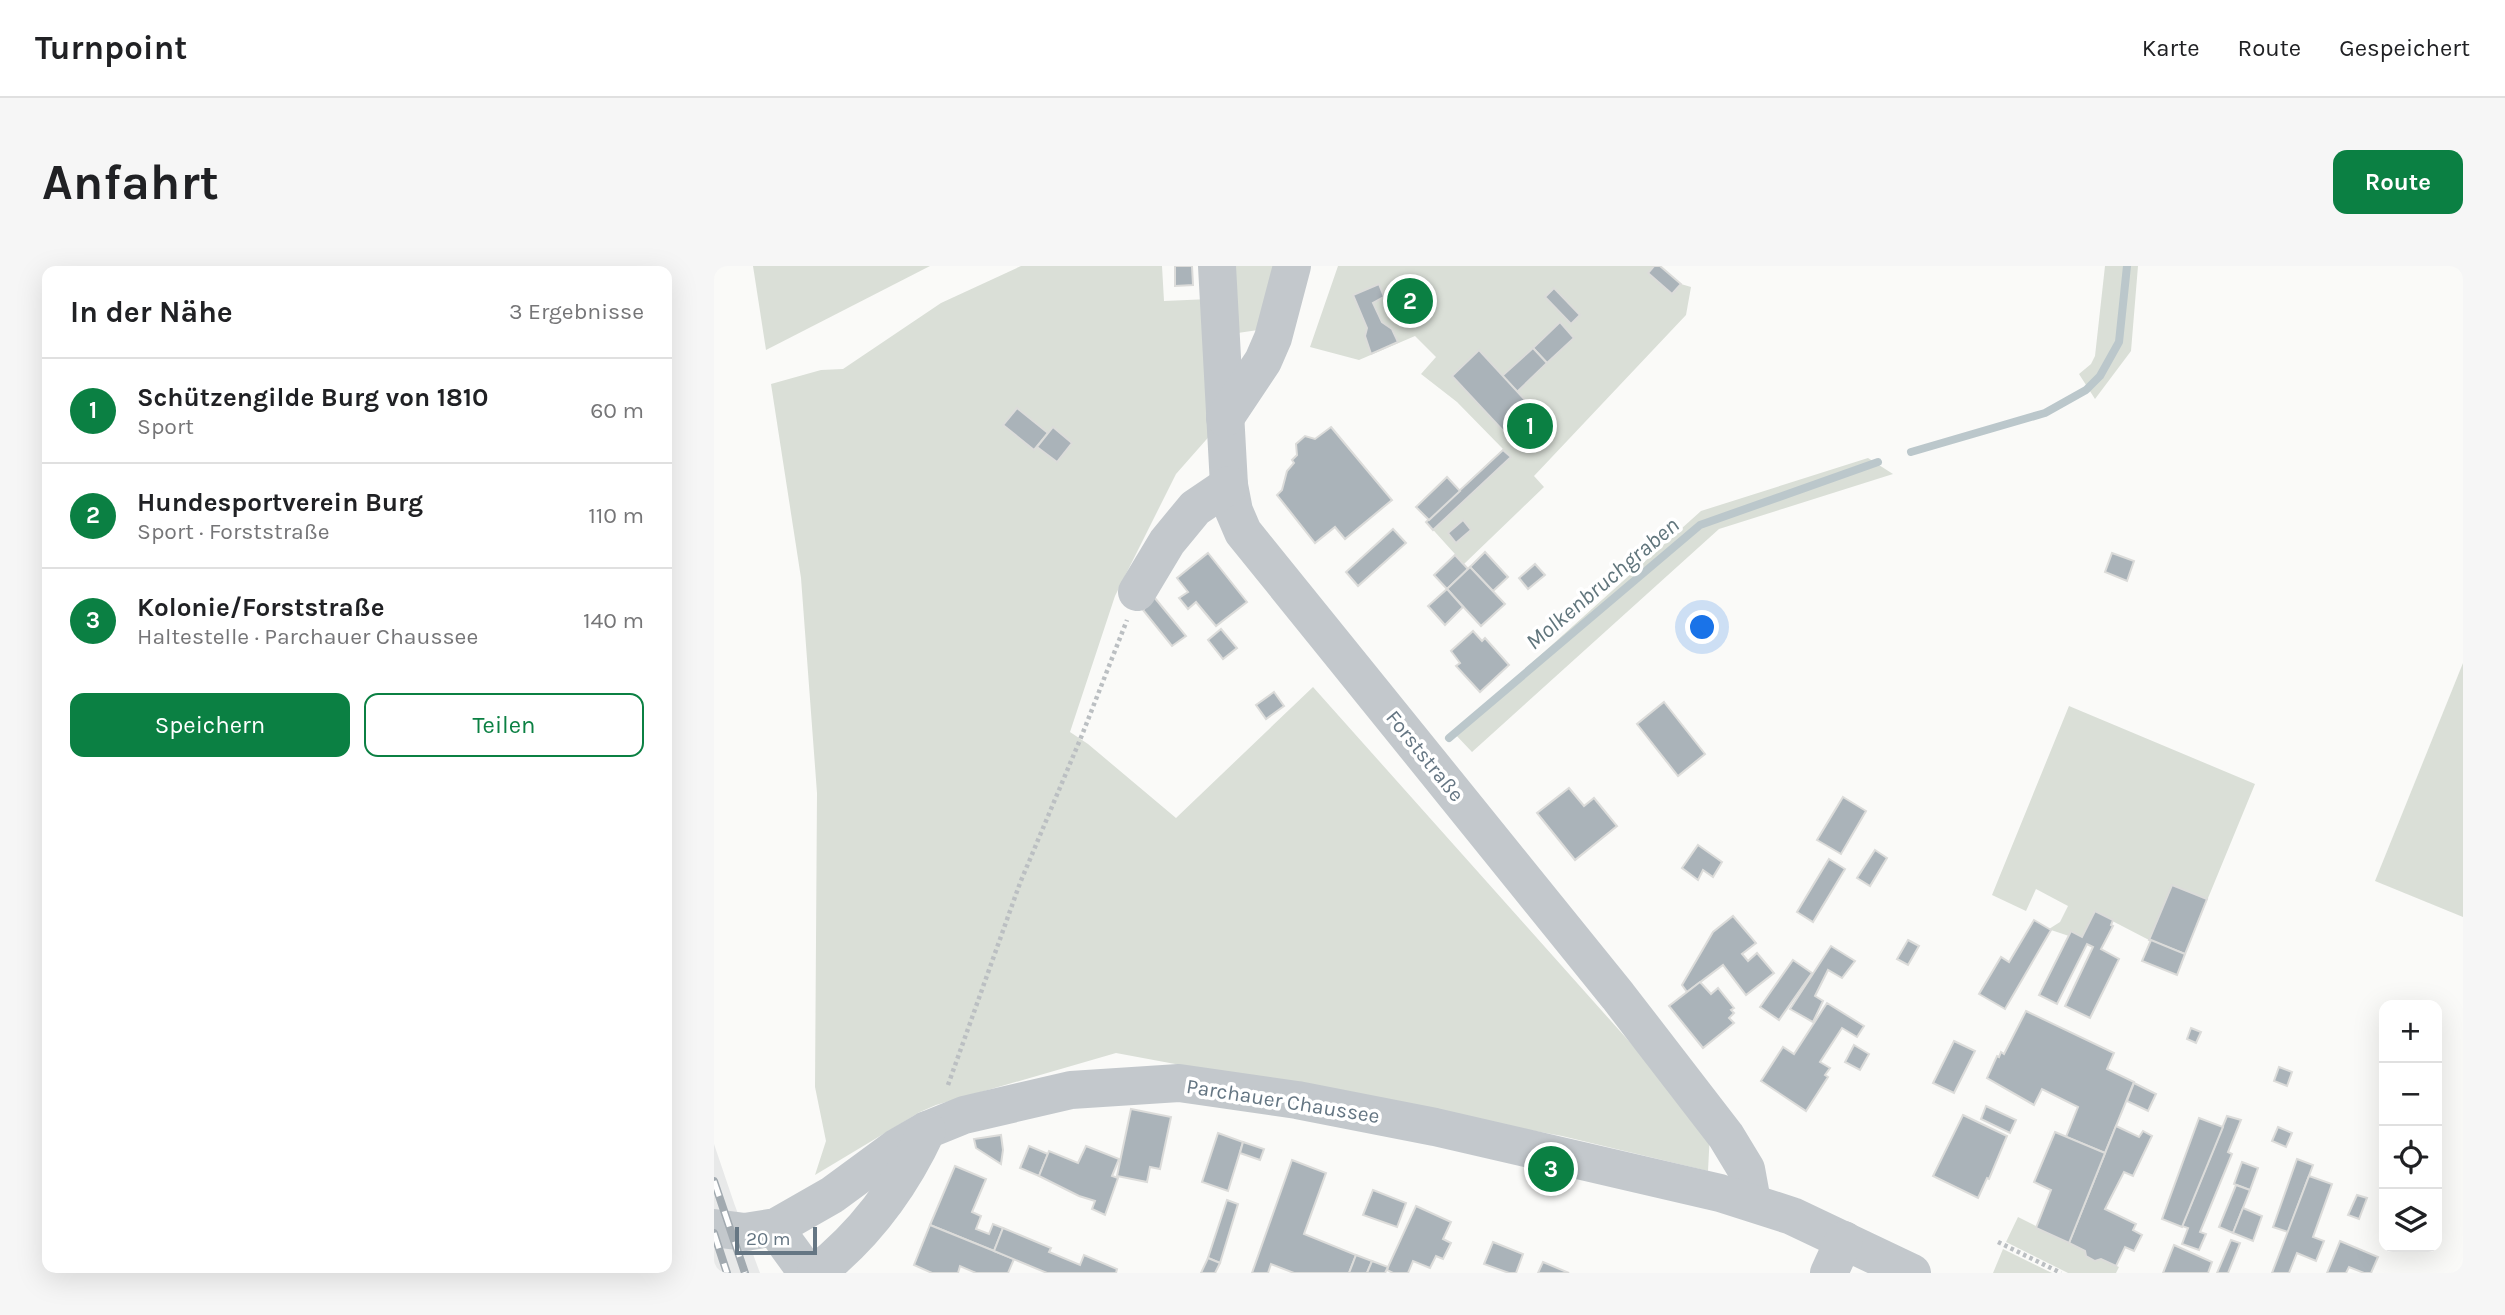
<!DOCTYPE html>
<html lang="de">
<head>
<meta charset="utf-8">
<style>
	:root { --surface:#fff; --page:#f6f6f6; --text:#202124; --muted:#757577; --line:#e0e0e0; --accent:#0b8043 }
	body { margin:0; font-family:Karla,sans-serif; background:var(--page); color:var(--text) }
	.controls { position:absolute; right:21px; bottom:21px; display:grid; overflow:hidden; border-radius:14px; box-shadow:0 7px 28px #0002 }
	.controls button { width:63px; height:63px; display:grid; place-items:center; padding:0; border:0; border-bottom:2px solid var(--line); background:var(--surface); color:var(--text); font:35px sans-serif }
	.scale { position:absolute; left:21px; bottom:18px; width:82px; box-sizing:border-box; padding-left:7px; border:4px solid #657683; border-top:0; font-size:19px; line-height:24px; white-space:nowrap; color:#657683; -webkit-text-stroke:5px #fff; paint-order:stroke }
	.you { position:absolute; left:989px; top:362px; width:24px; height:24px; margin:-18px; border:5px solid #fff; border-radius:50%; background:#1a73e8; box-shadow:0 0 0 10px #1a73e833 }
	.badge { display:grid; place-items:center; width:46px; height:46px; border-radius:50%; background:var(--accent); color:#fff; font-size:23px; font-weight:700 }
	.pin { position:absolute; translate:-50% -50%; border:4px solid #fff; box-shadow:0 2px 7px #0006 }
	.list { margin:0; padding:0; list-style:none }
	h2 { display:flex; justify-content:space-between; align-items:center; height:91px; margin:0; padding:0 28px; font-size:30px }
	h2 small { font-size:23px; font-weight:400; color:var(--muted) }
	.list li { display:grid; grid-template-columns:46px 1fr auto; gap:21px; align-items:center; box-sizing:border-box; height:105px; padding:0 28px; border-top:2px solid var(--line) }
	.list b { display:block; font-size:26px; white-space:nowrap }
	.list p { margin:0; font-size:23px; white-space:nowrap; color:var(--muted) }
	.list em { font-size:23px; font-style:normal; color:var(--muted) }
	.actions { display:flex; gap:14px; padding:21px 28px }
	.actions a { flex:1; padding:16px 0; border:2px solid var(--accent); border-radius:14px; text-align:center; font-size:24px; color:var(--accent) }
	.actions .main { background:var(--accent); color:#fff }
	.icon { flex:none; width:38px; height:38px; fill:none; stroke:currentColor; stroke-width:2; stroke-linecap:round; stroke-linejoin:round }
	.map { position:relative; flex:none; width:1749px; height:1007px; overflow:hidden; border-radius:14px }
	header { display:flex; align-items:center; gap:42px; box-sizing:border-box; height:98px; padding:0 35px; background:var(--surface); border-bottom:2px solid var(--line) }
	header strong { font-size:33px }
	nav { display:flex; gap:38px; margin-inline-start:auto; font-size:24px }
	.intro { display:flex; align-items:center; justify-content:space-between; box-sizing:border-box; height:168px; padding:0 42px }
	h1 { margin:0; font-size:49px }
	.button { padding:18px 32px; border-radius:14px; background:var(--accent); color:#fff; font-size:24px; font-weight:700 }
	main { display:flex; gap:42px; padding:0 42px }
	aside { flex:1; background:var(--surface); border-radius:14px; box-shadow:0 7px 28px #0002 }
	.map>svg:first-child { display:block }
</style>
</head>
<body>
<header>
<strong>Turnpoint</strong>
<nav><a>Karte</a><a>Route</a><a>Gespeichert</a></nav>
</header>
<div class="intro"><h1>Anfahrt</h1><a class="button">Route</a></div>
<main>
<aside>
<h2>In der Nähe<small>3 Ergebnisse</small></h2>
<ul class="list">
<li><span class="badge">1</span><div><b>Schützengilde Burg von 1810</b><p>Sport</p></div><em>60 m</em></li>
<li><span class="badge">2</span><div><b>Hundesportverein Burg</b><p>Sport · Forststraße</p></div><em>110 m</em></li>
<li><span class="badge">3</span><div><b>Kolonie/Forststraße</b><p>Haltestelle · Parchauer Chaussee</p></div><em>140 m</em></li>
</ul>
<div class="actions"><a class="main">Speichern</a><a>Teilen</a></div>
</aside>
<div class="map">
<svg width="1749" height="1007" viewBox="0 0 1749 1007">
	<rect width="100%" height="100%" fill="#fafaf8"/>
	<path fill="#e8e9e9" d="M0 878 20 937 46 1007H0Z"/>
	<g fill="#dadfd7">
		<path d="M39 0H216L52 84Z"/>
		<path d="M307 0H448L450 35 496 33 499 166 462 208 401 330 356 466 374 478 462 552 599 421 996 866 994 905 848 870 402 787 222 839 206 846 101 909 112 875 101 821 103 527 87 312 57 118 107 104 129 103 227 37Z"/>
		<path d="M518 0H564L544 64 517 68Z"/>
		<path d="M624 0H946L967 18 977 21 972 49 820 210 830 221 750 298 712 256 789 183 743 136 707 108 722 91 701 70 645 94 596 81Z"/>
		<path d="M1391 0H1424L1417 85 1381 133 1365 108 1377 98 1381 90Z"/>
		<path d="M1154 192 1179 208 1005 263 758 486 740 467 987 245Z"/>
		<path d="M1749 397V651L1661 615Z"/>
		<path d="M1355 440 1541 518 1471 688 1435 674 1381 646 1368 671 1357 665 1355 670 1337 664 1335 663 1346 656 1354 640 1322 623 1312 645 1278 629Z"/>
		<path d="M1304 951 1371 985 1372 990 1387 993 1405 1001 1402 1007H1354L1292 976Z"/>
		<path d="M1289 983 1338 1007H1279Z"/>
	</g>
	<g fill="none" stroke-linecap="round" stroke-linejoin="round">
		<g stroke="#bbc7cb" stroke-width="8">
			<path d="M1197 186 1331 147 1372 124 1386 110 1405 76 1413 0"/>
			<path d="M735 472 986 259 1164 196"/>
		</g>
	</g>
	<g fill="#aab3b9" stroke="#dcdcda" stroke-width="2">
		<path d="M461 0H478L479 19 461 20Z"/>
		<path d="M940 0H946L967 18 958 28 934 7Z"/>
		<path d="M665 18 670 31 659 37 668 56 678 63 684 76 657 88 651 70 653 62 639 29Z"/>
		<path d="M840 22 866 49 857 58 831 31Z"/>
		<path d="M846 56 860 72 833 97 819 82Z"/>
		<path d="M819 82 833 97 803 126 788 110Z"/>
		<path d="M765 84 834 159 807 184 738 110Z"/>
		<path d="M303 142 334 167 320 184 289 159Z"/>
		<path d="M339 161 358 177 343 196 323 181Z"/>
		<path d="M617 161 678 234 631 273 621 261 601 277 563 229 568 224 573 205 580 197 578 194 583 189 582 178 591 170 601 173Z"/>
		<path d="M789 184 797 191 719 264 712 256Z"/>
		<path d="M733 211 746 225 715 254 702 241Z"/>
		<path d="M749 254 757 264 742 277 734 267Z"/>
		<path d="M679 263 692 277 644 320 632 306Z"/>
		<path d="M771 286 794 311 779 325 756 301Z"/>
		<path d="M494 287 533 336 502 360 482 336 474 343 465 332 474 326 463 312Z"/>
		<path d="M1398 287 1420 295 1413 315 1391 306Z"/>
		<path d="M741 289 754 303 733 323 720 309Z"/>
		<path d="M821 298 831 309 814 323 805 312Z"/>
		<path d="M756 301 791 338 767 360 733 323Z"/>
		<path d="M733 323 749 341 731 359 714 340Z"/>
		<path d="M440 331 472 370 458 380 429 344Z"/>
		<path d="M507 363 523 382 509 393 494 374Z"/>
		<path d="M759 365 768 375 771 372 795 399 766 426 742 400 746 397 737 385Z"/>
		<path d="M560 426 570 440 552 453 542 439Z"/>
		<path d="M950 436 991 488 964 510 923 458Z"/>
		<path d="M855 522 870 540 880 532 903 560 861 594 823 547Z"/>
		<path d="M1129 531 1152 545 1127 588 1103 574Z"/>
		<path d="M984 579 1008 596 999 611 989 604 984 614 968 602Z"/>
		<path d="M1161 584 1173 592 1156 620 1143 612Z"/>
		<path d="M1115 593 1131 603 1099 656 1083 646Z"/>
		<path d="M1458 619 1493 633 1471 688 1435 674Z"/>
		<path d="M1381 645 1399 654 1397 659 1399 660 1387 683 1405 693 1376 752 1351 740 1379 681 1373 678 1343 738 1325 729 1357 665 1368 671Z"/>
		<path d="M1019 650 1042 677 1028 688 1034 695 1043 687 1060 707 1032 729 1009 699 973 726 968 719 999 666Z"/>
		<path d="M1320 654 1337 664 1291 743 1265 728 1287 691 1295 696Z"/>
		<path d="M1194 674 1205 680 1194 699 1183 693Z"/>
		<path d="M1437 674 1471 688 1463 709 1428 695Z"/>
		<path d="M1117 680 1141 695 1128 712 1114 704 1101 730 1109 735 1099 756 1076 743Z"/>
		<path d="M1079 694 1098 707 1065 754 1046 741Z"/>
		<path d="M986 716 997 728 1004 722 1020 742 1017 744 1020 747 1015 752 1020 757 989 782 955 740Z"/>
		<path d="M1113 737 1150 760 1143 771 1128 762 1106 796 1116 802 1111 809 1114 811 1092 845 1047 815 1069 781 1080 788Z"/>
		<path d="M1312 745 1400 787 1393 803 1420 816 1391 887 1352 871 1364 841 1328 823 1320 839 1273 812 1283 790 1285 791 1287 786 1290 788Z"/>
		<path d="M1477 762 1487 766 1482 777 1473 773Z"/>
		<path d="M1240 775 1261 785 1240 827 1219 817Z"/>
		<path d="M1140 779 1155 788 1146 804 1131 796Z"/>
		<path d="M1565 801 1578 806 1573 820 1560 815Z"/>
		<path d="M1420 817 1442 828 1434 845 1413 835Z"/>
		<path d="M1272 840 1302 854 1296 867 1267 853Z"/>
		<path d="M417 843 457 851 446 903 436 901 433 916 403 910Z"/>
		<path d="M1249 849 1293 870 1275 913 1273 912 1264 932 1219 910Z"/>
		<path d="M1513 850 1527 854 1514 886 1518 888 1486 966 1492 968 1485 984 1468 978 1474 962 1468 960Z"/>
		<path d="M1485 852 1509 861 1468 961 1448 953Z"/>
		<path d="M1402 860 1425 871 1429 865 1438 870 1419 910 1410 906 1391 943 1422 958 1419 964 1428 969 1420 985 1411 981 1402 1000 1387 993 1381 995 1372 990 1371 985 1355 977Z"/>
		<path d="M1564 861 1578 867 1572 881 1558 875Z"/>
		<path d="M1341 866 1391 887 1355 977 1322 962 1337 924 1320 916Z"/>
		<path d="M504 867 529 876 514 925 488 916Z"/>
		<path d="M287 869 289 884 287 898 262 882 260 873Z"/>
		<path d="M529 876 550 883 546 894 526 887Z"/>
		<path d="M315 880 334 888 325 910 306 902Z"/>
		<path d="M372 880 405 893 398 910 404 912 391 949 378 943 381 935 365 930 325 910 335 885 364 897Z"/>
		<path d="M1583 893 1599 899 1574 966 1559 961Z"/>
		<path d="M578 894 612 907 590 968 642 989 635 1007H580L557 998 554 1007H538Z"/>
		<path d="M1528 896 1544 902 1536 924 1520 918Z"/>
		<path d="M241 900 272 913 258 946 267 950 262 963 275 968 279 958 289 962 280 985 216 959Z"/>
		<path d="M1595 910 1618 918 1599 971 1610 975 1602 995 1583 987 1575 1007H1558Z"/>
		<path d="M1522 919 1536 924 1519 967 1505 961Z"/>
		<path d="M659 924 692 937 683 961 649 949Z"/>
		<path d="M1643 929 1653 932 1645 953 1634 949Z"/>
		<path d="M513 934 524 938 506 997 494 992Z"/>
		<path d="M702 940 737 956 729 973 737 977 729 993 722 990 716 1002 699 995 694 1007H679L673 1004 674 1001Z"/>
		<path d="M1529 942 1548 950 1539 975 1519 967Z"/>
		<path d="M216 959 300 993 294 1007H262L246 1000 244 1007H218L200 999Z"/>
		<path d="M289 962 337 982 335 986 366 999 370 989 403 1003 402 1007H333L280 985Z"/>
		<path d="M1517 974 1526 977 1514 1007H1503Z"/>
		<path d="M1626 975 1664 991 1657 1007H1650L1635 1001 1632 1007H1613Z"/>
		<path d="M779 976 809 988 802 1007H795L770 998Z"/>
		<path d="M1460 979 1498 996 1494 1007H1449Z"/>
		<path d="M642 989 658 995 653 1007H635Z"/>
		<path d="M494 992 506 997 501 1007H487Z"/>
		<path d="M658 995 674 1001 671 1007H653Z"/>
		<path d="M829 996 855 1007H824Z"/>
	</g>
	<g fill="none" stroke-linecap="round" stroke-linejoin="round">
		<g stroke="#bbbfc2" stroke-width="4.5" stroke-dasharray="3.5 3.5" stroke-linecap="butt">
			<path d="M234 819 306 617 368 469 413 354"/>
			<path d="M1284 976 1347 1007"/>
		</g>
		<g stroke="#c3c8cc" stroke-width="38">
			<path d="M503 0 515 219 520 245 529 266 904 730 1012 870 1032 903 1038 936"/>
			<path d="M511 152 549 95 559 72 578 0"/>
			<path d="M423 326 453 276 481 242 515 219"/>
			<path d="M62 961C70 978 83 990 92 1007"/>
			<path d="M0 962 31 966 62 961 118 929 182 882 213 864 250 849 357 824 465 817 583 834 721 861 1006 927 1078 950 1198 1007"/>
			<path d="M102 1007C151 969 187 920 213 864"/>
			<path d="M1115 1007 1130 974"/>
		</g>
		<g stroke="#a2aab0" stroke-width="8">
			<g id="rail">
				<path d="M0 915 31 1007"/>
				<path d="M0 967 13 1007"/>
			</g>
		</g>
		<use href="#rail" stroke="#fff" stroke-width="5" stroke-dasharray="16" stroke-linecap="butt"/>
	</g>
	<g text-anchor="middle" stroke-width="7" stroke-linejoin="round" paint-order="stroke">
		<g font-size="21" fill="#657683" stroke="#fff">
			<text transform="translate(711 490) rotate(51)" y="7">Forststraße</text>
			<text transform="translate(569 835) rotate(9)" y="7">Parchauer Chaussee</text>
		</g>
		<g font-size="23" font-style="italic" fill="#60757c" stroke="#fff">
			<text transform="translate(888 317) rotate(-40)" y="8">Molkenbruchgraben</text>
		</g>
	</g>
</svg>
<div class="controls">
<button>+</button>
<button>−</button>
<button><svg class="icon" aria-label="locate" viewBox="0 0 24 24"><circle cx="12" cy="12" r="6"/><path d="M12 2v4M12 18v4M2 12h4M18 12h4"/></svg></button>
<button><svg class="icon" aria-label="layers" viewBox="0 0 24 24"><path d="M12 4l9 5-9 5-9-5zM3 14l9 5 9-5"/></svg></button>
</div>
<div class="scale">20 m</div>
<div class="you"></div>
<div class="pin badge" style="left:816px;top:160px">1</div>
<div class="pin badge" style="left:696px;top:35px">2</div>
<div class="pin badge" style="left:837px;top:903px">3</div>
</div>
</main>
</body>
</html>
